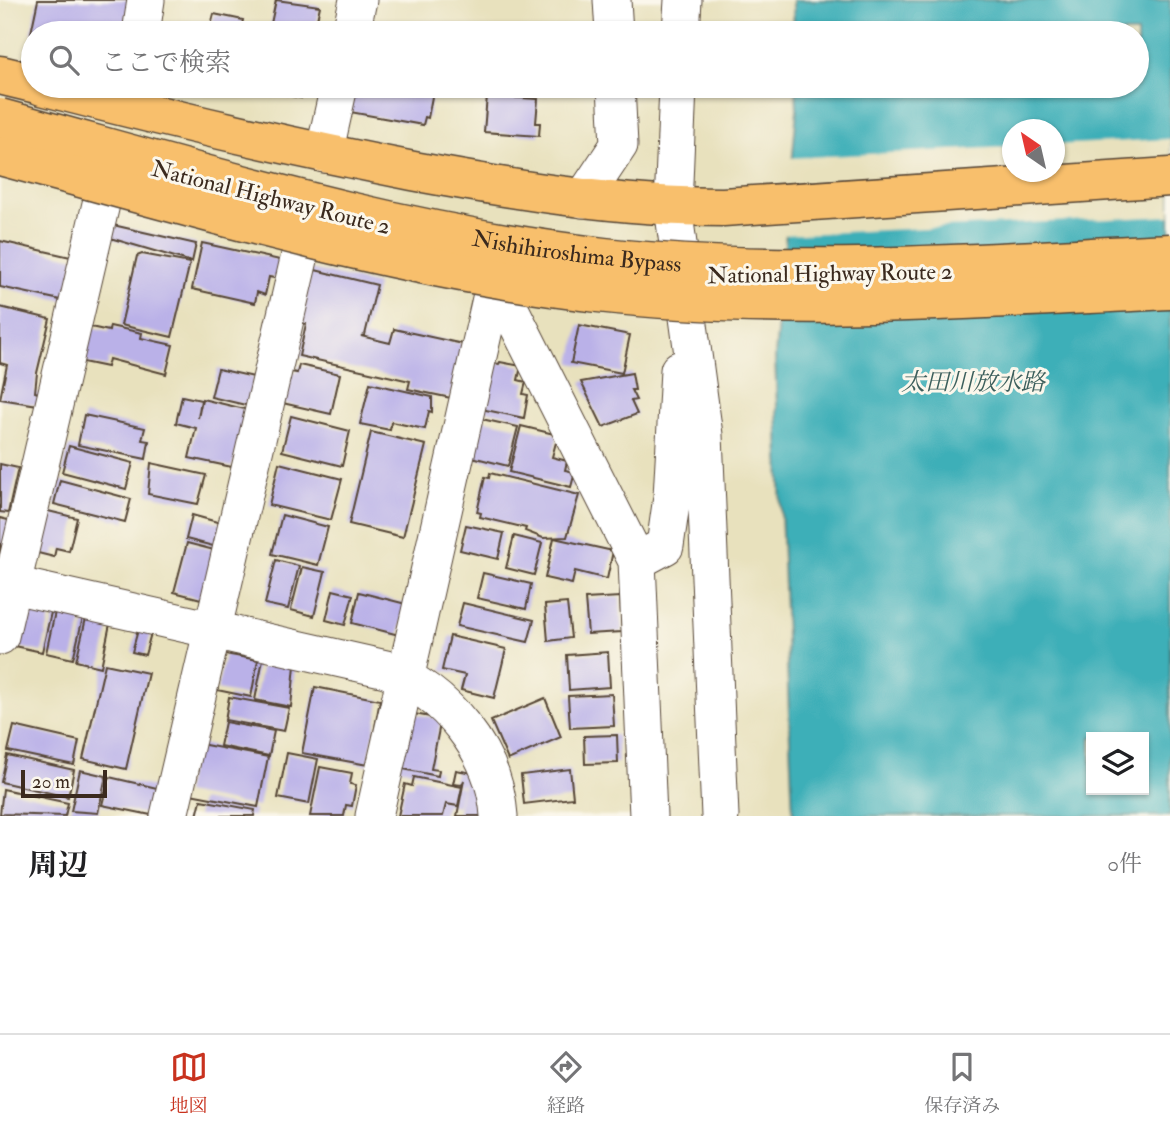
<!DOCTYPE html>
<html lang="ja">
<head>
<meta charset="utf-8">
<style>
	:root { --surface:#fff; --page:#f6f6f6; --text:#202124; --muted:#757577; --line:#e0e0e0; --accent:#c8321e }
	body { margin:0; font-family:"IM FELL Double Pica","Noto Serif JP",serif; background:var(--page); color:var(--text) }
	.controls { position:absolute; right:21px; bottom:21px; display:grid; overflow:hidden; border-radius:0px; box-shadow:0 2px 5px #0004 }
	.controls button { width:63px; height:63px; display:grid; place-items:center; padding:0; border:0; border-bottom:2px solid var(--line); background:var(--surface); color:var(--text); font:35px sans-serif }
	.compass { position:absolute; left:1002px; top:119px; width:63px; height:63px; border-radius:50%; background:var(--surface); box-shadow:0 2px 5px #0004; rotate:326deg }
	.scale { position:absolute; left:21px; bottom:18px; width:86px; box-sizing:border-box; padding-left:7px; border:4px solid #3b2a1e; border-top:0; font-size:19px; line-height:24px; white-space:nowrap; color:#3b2a1e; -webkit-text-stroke:5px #fbf7ec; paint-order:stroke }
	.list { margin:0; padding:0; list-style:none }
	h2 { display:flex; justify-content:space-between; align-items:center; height:91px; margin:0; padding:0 28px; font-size:30px }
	h2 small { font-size:23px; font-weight:400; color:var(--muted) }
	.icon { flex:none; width:38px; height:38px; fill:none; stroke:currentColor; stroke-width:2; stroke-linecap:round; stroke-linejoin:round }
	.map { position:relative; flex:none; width:1170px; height:816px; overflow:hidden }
	.search { position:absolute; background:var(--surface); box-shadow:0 2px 5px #0004; left:21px; right:21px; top:21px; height:77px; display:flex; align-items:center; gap:18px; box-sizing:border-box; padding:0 24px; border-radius:38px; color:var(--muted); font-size:26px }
	.sheet { height:217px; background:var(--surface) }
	nav { display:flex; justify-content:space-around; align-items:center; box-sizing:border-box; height:98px; border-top:2px solid var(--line); background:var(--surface); font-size:19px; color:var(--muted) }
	nav a { display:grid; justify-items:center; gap:4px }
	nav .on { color:var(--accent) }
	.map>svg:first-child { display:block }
</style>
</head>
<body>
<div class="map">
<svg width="1170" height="816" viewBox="0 0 1170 816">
	<rect width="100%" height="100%" fill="#fbf7ec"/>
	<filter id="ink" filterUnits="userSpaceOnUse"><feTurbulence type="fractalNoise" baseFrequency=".0143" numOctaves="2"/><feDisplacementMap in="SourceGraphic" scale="14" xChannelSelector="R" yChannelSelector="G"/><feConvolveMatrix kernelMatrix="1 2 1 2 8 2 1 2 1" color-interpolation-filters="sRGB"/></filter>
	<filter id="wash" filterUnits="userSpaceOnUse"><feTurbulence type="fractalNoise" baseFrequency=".00686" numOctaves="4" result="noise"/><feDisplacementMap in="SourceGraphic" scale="28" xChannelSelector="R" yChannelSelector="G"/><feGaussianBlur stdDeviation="1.57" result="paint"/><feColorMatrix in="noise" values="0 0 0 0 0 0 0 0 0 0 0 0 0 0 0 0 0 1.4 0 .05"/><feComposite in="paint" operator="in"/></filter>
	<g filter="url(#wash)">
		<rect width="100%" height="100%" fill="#e8e1bd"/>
		<path fill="#3eafb8" stroke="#3c6c6b" stroke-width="2" fill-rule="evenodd" d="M793 0H1170V816H793L775 356 797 109 796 86H1137V33H794ZM1012 130H1054V172H1012ZM1091 737H1144V790H1091Z"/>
		<path fill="#e8e1bd" d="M1170 139V216L782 235 789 158 1012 147V172H1054L1055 145Z"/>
		<g id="blocks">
			<g fill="#bab1e8">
				<path d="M38 0H130L123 33H31Z"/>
				<path d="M276 0 320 6 314 33H269Z"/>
				<path d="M214 14 243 20 240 33H209Z"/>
				<path d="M258 86H303L301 98 257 89Z"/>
				<path d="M351 86H434L428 118 425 117 423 125 350 112Z"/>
				<path d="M487 96 538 99 536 123H540L539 136 484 132Z"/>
				<path d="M113 225 196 244 192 262 110 238Z"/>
				<path d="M0 241 75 258 65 301 0 287Z"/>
				<path d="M202 243 280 260 279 279 269 277 265 295 257 292 255 303 192 289Z"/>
				<path d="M142 254 190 263 172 337 121 325 137 256Z"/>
				<path d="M311 269 377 285 365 335 361 336 390 343 394 329 463 344 451 398 408 389 410 381 299 356 306 324 301 323Z"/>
				<path d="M0 307 50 319 37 373 35 392 41 394 38 405 0 399 7 365 0 363Z"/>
				<path d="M579 325 630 335 622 373 571 363Z"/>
				<path d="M86 326 109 331 110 326 142 333 141 338 173 345 166 374 109 359 107 367 78 361Z"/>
				<path d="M500 362 521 366 518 380 526 382 523 394 528 395 524 418 481 409 492 363 499 364Z"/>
				<path d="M299 365 340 374 331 414 278 402 285 371 297 373Z"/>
				<path d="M218 369 254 377 250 406 211 397Z"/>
				<path d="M632 373 635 390H631L636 400 631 401 637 414 603 427 581 382Z"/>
				<path d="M370 383 432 397V412L429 411 425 429 391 422 390 430 360 424Z"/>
				<path d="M182 396 201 400 198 418 202 399 249 410 232 467 189 458 196 428 176 423Z"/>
				<path d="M84 415 145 428 142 440 149 441 146 459 78 445Z"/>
				<path d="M291 416 350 431 342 466 282 451Z"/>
				<path d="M477 418 518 427 508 466 468 456Z"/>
				<path d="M521 426 558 435 552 457 567 461 565 470 575 472 571 487 509 472Z"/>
				<path d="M371 432 426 445 403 537 349 524Z"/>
				<path d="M69 446 133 463 126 489 62 472Z"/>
				<path d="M151 463 206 475 198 504 148 494Z"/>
				<path d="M279 463 342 479 331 520 269 505Z"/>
				<path d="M0 464 18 468 8 513 0 512Z"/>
				<path d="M490 473 579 495 567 537 543 538 525 531 526 528 480 517 481 513 477 512 485 477 489 478Z"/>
				<path d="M60 480 131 499 125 522 54 504Z"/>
				<path d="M44 510 77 518 69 551 56 548 54 557 34 552Z"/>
				<path d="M192 515 228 525 221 548 186 539Z"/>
				<path d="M282 515 328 527 318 565 272 554Z"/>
				<path d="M0 518 12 521 0 562Z"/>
				<path d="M466 525 504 533 498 559 460 550Z"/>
				<path d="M514 536 542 543 534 575 506 568Z"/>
				<path d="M554 538 613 551 607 579 575 571 572 584 545 578Z"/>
				<path d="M187 543 218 551 205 600 174 592Z"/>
				<path d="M276 560 299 566 288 609 265 604Z"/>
				<path d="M302 567 325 572 314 616 291 610Z"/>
				<path d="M483 573 531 584 526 609 477 598Z"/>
				<path d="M333 590 353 595 345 625 326 620Z"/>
				<path d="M359 592 406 604 399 635 352 623Z"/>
				<path d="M620 597 622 632 588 634 585 599Z"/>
				<path d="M24 602 52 608 42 652 14 646Z"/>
				<path d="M463 603 534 620 528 642 457 626Z"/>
				<path d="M567 603 571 638 548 641 545 605Z"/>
				<path d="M56 607 84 613 73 659 46 653Z"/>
				<path d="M87 614 111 619 101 667 76 661Z"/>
				<path d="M138 630 151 633 145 655 132 652Z"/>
				<path d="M450 636 506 649 494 698 461 690 465 675 442 670Z"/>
				<path d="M608 652 610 687 569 690 567 655Z"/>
				<path d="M225 654 258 660 251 697 217 690Z"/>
				<path d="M263 659 295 665 291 707 255 700Z"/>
				<path d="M105 664 148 673 126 769 83 759Z"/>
				<path d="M315 687 380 700 368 765 302 753Z"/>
				<path d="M612 694 614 726 570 728 568 696Z"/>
				<path d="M229 697 289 708 284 731 225 720Z"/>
				<path d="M545 698 561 737 508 760 491 721Z"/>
				<path d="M409 713 441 719 431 769 439 770 438 776 398 768Z"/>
				<path d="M225 722 274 731 269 756 220 746Z"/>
				<path d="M14 726 79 741 74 765 8 751Z"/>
				<path d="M617 735 618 763 585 764 584 736Z"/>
				<path d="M195 743 268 757 258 807 185 793Z"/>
				<path d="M287 753 318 759 309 804 278 798Z"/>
				<path d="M7 755 74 770 68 797 1 782Z"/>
				<path d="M320 767 352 773 350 784 356 785 352 806 346 805 344 816H310Z"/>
				<path d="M570 769 573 798 524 804 521 775Z"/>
				<path d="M80 770 106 776 98 813 71 811Z"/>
				<path d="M456 770 478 774 484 816H457L464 780 462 785 453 784Z"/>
				<path d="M109 777 157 788 151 815 102 805Z"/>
				<path d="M414 777 462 787 458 806 446 804 443 816H398L405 784 412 786Z"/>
				<path d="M3 789 68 803 65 816 0 814Z"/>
				<path d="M201 800 255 810 254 816H197Z"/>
			</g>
		</g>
	</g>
	<g filter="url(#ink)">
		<use href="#blocks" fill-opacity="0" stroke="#554536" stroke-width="2"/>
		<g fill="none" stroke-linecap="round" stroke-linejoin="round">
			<g stroke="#554536" stroke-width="39">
				<g id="minor">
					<path d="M612 0 614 33"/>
					<path d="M141 33 146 0"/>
					<path d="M351 33 358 0"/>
					<path d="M681 33 683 0"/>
					<path d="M678 86 673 207 704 435 720 816"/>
					<path d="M324 154 339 86"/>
					<path d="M583 199 619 145 616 86"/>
					<path d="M501 251 504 297 637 561 648 816"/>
					<path d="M637 561 665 546 672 497 679 370"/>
					<path d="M0 582 386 669C446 693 495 751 499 816"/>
					<path d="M0 636 112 157"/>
					<path d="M169 816 311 208"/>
					<path d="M374 816 497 272"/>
				</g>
			</g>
			<g stroke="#554536" stroke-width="41">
				<g id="highway">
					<path d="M0 75 33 83"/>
					<path d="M42 86C165 118 289 147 413 171 516 190 619 207 723 207L1170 177"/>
				</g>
			</g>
			<use href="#minor" stroke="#fff" stroke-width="37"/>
			<use href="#highway" stroke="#f8bf6c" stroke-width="38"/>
			<g stroke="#554536" stroke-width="41" stroke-linecap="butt">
				<g id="highway-bridge">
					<path id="s1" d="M0 118C199 172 398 234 604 257 792 278 982 262 1170 253"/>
					<path d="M0 156C197 209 395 270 598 293 788 314 980 299 1170 290"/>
				</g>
			</g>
			<use href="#highway-bridge" stroke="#f8bf6c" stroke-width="38"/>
		</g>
	</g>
	<g text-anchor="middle" stroke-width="6" stroke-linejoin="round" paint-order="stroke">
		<g font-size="23" fill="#3b2a1e" stroke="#fbf7ec">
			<text transform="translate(271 197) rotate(14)" y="8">National Highway Route 2</text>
			<text dy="8" stroke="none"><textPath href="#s1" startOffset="593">Nishihiroshima Bypass</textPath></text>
			<text transform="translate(830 273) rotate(-1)" y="8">National Highway Route 2</text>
		</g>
		<g font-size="24" font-style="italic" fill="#3c5f5c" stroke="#fbf7ec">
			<text x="973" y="390">太田川放水路</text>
		</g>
	</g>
</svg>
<div class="controls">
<button><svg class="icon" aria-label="layers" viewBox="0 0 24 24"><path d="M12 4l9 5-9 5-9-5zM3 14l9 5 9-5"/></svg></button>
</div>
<svg class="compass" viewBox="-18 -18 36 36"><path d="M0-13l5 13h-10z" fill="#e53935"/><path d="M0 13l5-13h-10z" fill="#757577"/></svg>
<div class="scale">20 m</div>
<div class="search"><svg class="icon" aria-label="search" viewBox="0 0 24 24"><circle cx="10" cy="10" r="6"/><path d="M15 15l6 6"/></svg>ここで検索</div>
</div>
<section class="sheet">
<h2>周辺<small>0件</small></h2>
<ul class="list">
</ul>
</section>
<nav>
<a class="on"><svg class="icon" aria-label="map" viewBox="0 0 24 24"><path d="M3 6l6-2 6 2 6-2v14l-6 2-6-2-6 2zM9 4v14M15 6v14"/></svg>地図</a>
<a><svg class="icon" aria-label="directions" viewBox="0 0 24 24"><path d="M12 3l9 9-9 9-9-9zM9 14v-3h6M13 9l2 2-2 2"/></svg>経路</a>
<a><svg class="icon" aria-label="saved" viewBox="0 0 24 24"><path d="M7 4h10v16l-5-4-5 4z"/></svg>保存済み</a>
</nav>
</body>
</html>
